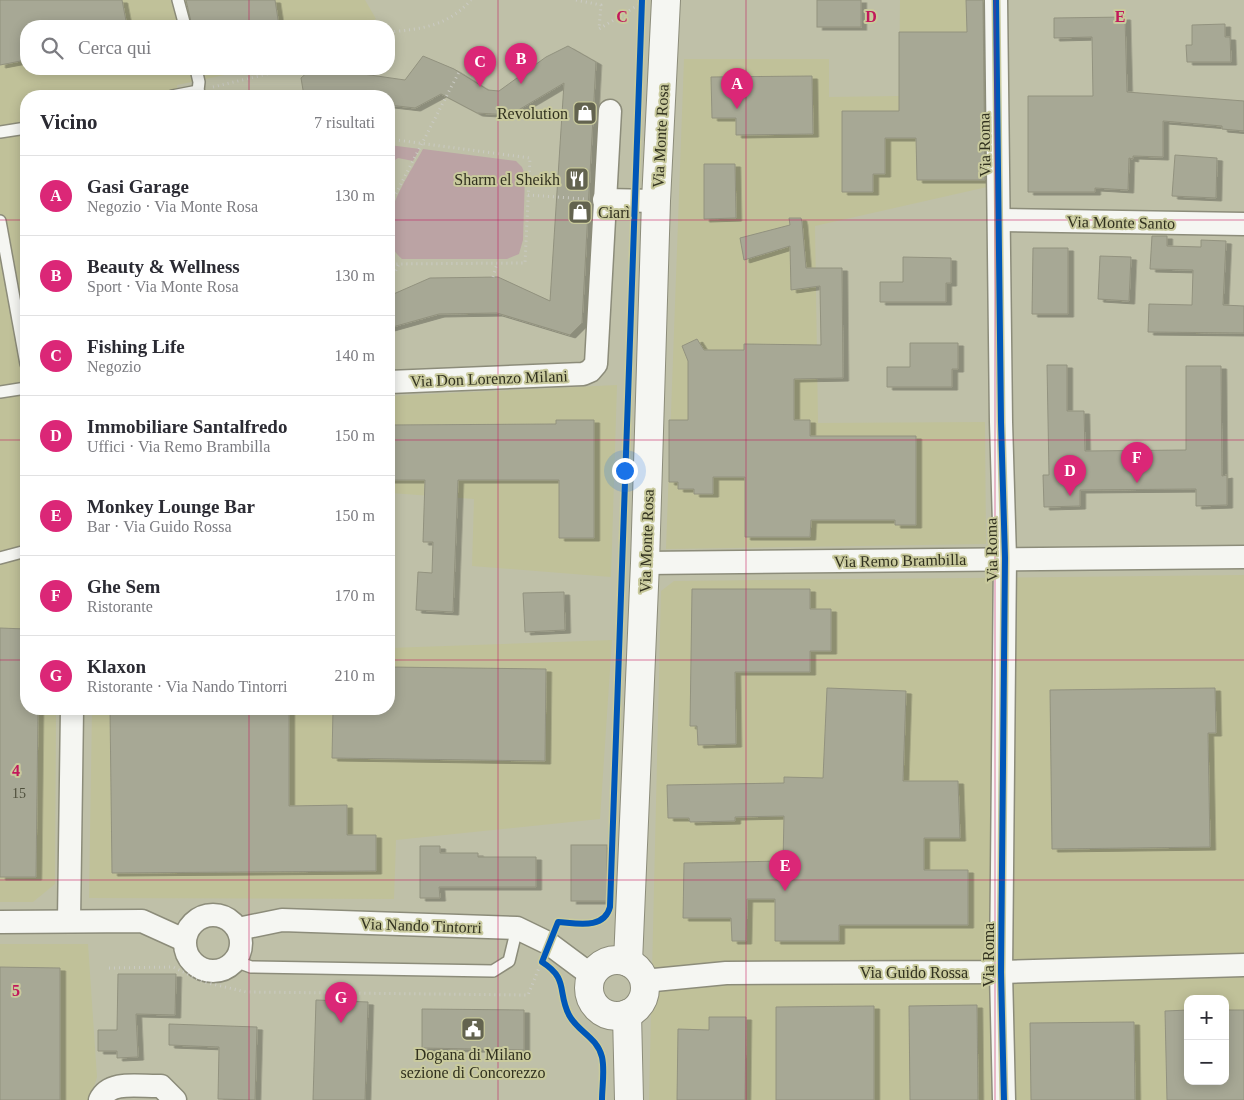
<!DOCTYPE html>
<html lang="it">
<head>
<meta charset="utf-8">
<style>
	:root { --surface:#fff; --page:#f7f7f7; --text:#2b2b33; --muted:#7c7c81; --line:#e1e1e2; --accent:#db2777 }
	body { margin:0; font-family:"Times New Roman",serif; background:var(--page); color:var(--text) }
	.controls { position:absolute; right:15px; bottom:15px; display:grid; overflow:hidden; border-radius:10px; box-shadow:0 2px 12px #0003 }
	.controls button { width:45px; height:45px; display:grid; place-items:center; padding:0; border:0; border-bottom:1px solid var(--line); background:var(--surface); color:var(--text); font:25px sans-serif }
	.you { position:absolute; left:624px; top:470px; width:18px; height:18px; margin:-12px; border:4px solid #fff; border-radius:50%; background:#1a73e8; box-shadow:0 0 0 8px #1a73e833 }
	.badge { display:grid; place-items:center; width:32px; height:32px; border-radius:50%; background:var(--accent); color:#fff; font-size:16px; font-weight:700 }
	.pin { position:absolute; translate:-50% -41px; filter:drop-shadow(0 1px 2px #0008) }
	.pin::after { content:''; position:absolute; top:26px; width:18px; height:15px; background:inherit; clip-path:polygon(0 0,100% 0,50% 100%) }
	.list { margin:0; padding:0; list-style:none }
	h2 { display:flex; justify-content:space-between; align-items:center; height:65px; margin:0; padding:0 20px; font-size:21px }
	h2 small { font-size:16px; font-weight:400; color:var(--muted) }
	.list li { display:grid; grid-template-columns:32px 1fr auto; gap:15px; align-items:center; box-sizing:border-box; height:80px; padding:0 20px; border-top:1px solid var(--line) }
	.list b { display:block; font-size:19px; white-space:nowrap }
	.list p { margin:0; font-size:16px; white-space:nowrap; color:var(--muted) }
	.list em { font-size:16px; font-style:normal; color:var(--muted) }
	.icon { flex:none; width:28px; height:28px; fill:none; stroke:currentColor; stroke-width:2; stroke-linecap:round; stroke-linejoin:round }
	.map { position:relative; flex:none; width:1244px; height:1100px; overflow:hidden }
	.search { position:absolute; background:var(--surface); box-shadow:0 2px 12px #0003; left:20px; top:20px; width:375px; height:55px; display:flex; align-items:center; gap:12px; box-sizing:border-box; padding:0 18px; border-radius:20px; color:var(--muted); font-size:19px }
	.panel { position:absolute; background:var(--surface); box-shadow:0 2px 12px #0003; left:20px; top:90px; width:375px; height:625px; border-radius:20px }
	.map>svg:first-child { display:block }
</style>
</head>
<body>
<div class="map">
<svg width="1244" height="1100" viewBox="0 0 1244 1100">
	<defs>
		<filter id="shadow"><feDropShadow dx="5.5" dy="3" stdDeviation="0" flood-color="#0004"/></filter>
	</defs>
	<rect width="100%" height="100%" fill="#bfc0a8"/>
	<g fill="#c0c199" fill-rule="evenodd">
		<path d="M0 0H365L376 19 361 26H26V69H253L177 85 178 96H26V709H56L55 884 33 902H0Z"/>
		<path d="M900 0H985L987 187 815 226 818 423 985 422 986 544 666 549 684 59H829V97L899 96Z"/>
		<path d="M617 385 611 577 472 566 474 499 390 493 389 515V396Z"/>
		<path d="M1244 575V1100H649L661 591 674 581ZM1188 999H1225V1081H1188Z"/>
		<path d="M612 640 600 819 396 840 394 899 89 898 92 709H389V648Z"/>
		<path d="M0 944H88L97 1077 90 1100H0Z"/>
	</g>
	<g fill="#bba3a4">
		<path d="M389 145 420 149 413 161 398 158 389 164Z"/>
		<path d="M423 149 516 161 522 167 525 175 523 240 519 254 507 259H402C368 231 407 179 423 149Z"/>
	</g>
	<g fill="#a7a895" stroke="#92927f" filter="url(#shadow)">
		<path d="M0 0H122L127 26H26V60L0 65Z"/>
		<path d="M186 0H275L279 26H192Z"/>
		<rect x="817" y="0" width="44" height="27"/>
		<path d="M966 0H983L985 180H917L916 138H885V174H873V192H842V111H899V32H967Z"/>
		<path d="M1125 17 1127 92 1244 101V131L1222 129V126L1163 121V157L1133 156V159L1129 158 1128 190 1095 188V192H1028V96H1093L1092 37 1054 38V18Z"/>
		<path d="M1225 24V37H1230L1231 62H1187L1186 45H1192V25Z"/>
		<path d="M568 46 596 62 582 323 570 335 497 313 439 314 389 328V296L430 278 498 277 550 301 564 83 510 115 477 113 441 94 415 108 389 105V96H304L301 78 311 69H328L405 80 423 56 454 69 488 90 499 91 546 57Z"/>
		<path d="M812 76 813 134 736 135V118H712L711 77Z"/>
		<path d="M1175 155 1217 158 1216 198 1172 196Z"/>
		<path d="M704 164H735L736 218 704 219Z"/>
		<path d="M789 218H801L802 222 806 268H842L843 378 794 379V420H810V436H916V525H895V520H811L810 537H745V477H713V494H694V489H678V482H669V420H688V361L682 346 697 339 704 350H744V344L821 345 820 286 791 290 790 246 744 260 740 238 790 225Z"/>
		<path d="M1152 236H1167V246L1201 247V240L1226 241 1223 305 1244 306V333L1148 332 1149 304 1192 305 1193 270 1150 269Z"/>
		<path d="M1033 248H1068V314H1032Z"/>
		<path d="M1100 256 1131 257 1129 301 1098 299Z"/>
		<path d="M903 257 951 258V283H946V302H880V282H903Z"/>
		<path d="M910 343H958V369H952V387H887V367H910Z"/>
		<path d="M1047 365H1067V411H1084L1085 451 1186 450V366H1221L1222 476 1227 475V505L1196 506V489L1080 490V506L1044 507 1043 475H1049Z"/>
		<path d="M556 420H594V538H559V480H458L453 612 416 610 418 572 432 573 433 542H423L425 480H389V425L556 424Z"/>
		<path d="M692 589H810V609H831V651H810V672H735L736 744 698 745 697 726H690Z"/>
		<path d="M564 592 565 630 525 632 523 593Z"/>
		<path d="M0 628 26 629V709H38L36 877H0Z"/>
		<path d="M389 667 546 669 545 761 332 758 333 709H389Z"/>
		<path d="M827 688 906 691 903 781H958L960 838H924V870H968V925H839V941H775V899H747L746 941H732L731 918H683L684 863 783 861 784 816 735 817V821L690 822 689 818H668L667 785 784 783V777L823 778Z"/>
		<path d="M1215 688 1216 733H1208L1210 847 1052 849 1050 690Z"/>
		<path d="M110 709H289V806L347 805V835H376V871L112 873Z"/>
		<rect x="571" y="845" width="36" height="56"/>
		<path d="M420 846H440V853H478V857H536V887H439L440 898H420Z"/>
		<path d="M0 967 60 968V1100H0Z"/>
		<path d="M118 974H176L175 1015 136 1014 138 1057 117 1058V1051H98V1030H117Z"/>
		<path d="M316 1000 368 1002 365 1100H313Z"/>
		<path d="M977 1005 978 1100H910L909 1006Z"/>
		<path d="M874 1006V1100H776V1007Z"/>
		<path d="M422 1009 524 1010V1050L422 1048Z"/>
		<path d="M1188 1010V1081H1225V1010H1244V1100H1167L1165 1011Z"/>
		<path d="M709 1017H746L745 1100H677L678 1029 709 1030Z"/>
		<path d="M1134 1022 1135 1100H1031L1030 1023Z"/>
		<path d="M169 1024 257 1027 255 1100 218 1099 219 1047 169 1045Z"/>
	</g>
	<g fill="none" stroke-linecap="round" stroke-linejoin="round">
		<g stroke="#8c8c7a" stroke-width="14">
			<g id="service">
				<path d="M178 0 185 26"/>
				<path d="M196 69 199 82 198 91"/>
				<path d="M172 96 198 91 201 96"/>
				<path d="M0 132 26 128"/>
				<path d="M0 221 26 364"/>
				<path d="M0 392 26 388"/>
				<path d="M0 558 26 551"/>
				<path d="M235 961 251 967 493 971 509 961 517 928"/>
			</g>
		</g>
		<g stroke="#8c8c7a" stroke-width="25">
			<g id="minor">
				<path d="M996 0 1001 422 1005 558 1001 972 1004 1100"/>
				<path d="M604 200 656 201"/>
				<path d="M999 220 1244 224"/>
				<path d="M389 382 583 374 590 371 596 364 610 111"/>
				<path d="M645 563 1244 557"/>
				<circle cx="213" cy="943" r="28"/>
				<path d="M69 921 72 709"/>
				<path d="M0 922 142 921 184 940"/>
				<path d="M238 929 282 920 517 928 548 943 591 975"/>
				<path d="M644 981 726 973 1001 972 1244 965"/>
				<path d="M100 1100C110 1079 141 1087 161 1086L175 1100"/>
			</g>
		</g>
		<g stroke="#8c8c7a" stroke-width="30">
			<g id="tertiary">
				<circle cx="617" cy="988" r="28"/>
				<path d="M628 962 645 563 656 201 666 0"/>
				<path d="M627 1014 629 1100"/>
			</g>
		</g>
		<g stroke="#cacac3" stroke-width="3" stroke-dasharray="1 4" stroke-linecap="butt">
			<path d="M576 0 601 5 599 29 643 2"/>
			<path d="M389 32C422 29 448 26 471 0"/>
			<path d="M213 87 288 69"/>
			<path d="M389 139 530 158 525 263 390 264 389 256"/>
			<path d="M528 195 585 199"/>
			<path d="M389 207 459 72"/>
			<path d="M493 277 497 264"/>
			<path d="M389 284 399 264"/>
			<path d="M109 968 173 967 204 982 246 992 528 995 541 963"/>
		</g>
		<use href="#service" stroke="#f5f6f2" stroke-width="11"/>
		<use href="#minor" stroke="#f5f6f2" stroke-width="22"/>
		<use href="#tertiary" stroke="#f5f6f2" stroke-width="28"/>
		<g stroke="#c9ca9d" stroke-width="9">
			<g id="cycleway">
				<path d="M996 0 1001 422 1005 558 1001 972 1004 1100"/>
				<path d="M602 1100C602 1087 605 1070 602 1057 597 1037 578 1032 569 1015 557 991 569 979 542 962L558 922C576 923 604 930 610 907L642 0"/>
			</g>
		</g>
		<use href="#cycleway" stroke="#0057b8" stroke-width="6"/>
	</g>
	<path fill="none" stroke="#c2185b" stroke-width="1" stroke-opacity="0.55" d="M249 0V26M498 0V1100M746 0V1100M995 0V1100M249 69V96M0 220H26M389 220H1244M0 440H26M389 440H1244M0 660H26M389 660H1244M249 709V1100M0 880H1244"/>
	<defs>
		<g id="shop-square" transform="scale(1.25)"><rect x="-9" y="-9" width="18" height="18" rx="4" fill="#63634f" stroke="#c9ca9d"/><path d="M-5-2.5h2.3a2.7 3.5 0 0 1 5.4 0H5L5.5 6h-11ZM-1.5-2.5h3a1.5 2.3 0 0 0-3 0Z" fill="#fff"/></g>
		<g id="restaurant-square" transform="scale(1.25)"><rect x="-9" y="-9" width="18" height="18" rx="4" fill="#63634f" stroke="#c9ca9d"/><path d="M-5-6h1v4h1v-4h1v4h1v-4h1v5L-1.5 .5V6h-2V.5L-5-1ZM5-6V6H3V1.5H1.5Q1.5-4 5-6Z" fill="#fff"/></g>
		<g id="civic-square" transform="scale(1.25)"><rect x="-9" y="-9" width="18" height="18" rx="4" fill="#63634f" stroke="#c9ca9d"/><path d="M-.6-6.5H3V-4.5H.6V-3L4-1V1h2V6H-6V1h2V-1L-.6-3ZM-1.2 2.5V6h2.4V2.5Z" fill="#fff"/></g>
	</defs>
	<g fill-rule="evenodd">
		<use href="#shop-square" x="585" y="113"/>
		<use href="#restaurant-square" x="577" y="179"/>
		<use href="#shop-square" x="580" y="212"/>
		<use href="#civic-square" x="473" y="1029"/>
	</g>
	<g text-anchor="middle" stroke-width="4" stroke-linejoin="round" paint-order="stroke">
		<g font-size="14" fill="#4e4f3c">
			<text x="19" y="798">15</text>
		</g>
		<g font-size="16" fill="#31311f" stroke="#c9ca9d" text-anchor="end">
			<text x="568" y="119">Revolution</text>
			<text x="560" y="185">Sharm el Sheikh</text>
			<text x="598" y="218" text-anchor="start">Ciarì</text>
			<text x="473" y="1060" text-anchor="middle">Dogana di Milano<tspan x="473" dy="18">sezione di Concorezzo</tspan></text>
		</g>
		<g font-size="16" fill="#31311f" stroke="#c9ca9d">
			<text transform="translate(660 136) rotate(-87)" y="6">Via Monte Rosa</text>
			<text transform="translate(984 145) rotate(-91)" y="6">Via Roma</text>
			<text transform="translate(1121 222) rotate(1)" y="6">Via Monte Santo</text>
			<text transform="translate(489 378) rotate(-2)" y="6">Via Don Lorenzo Milani</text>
			<text transform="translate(646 541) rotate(-88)" y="6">Via Monte Rosa</text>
			<text transform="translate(991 550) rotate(-91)" y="6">Via Roma</text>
			<text transform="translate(900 560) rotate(-1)" y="6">Via Remo Brambilla</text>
			<text transform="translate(421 925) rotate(2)" y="6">Via Nando Tintorri</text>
			<text transform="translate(988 955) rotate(-90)" y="6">Via Roma</text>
			<text x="914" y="978">Via Guido Rossa</text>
		</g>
	</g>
	<g font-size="16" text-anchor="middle" font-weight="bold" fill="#c2185b" stroke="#c9ca9d" stroke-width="4" stroke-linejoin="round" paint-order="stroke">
		<text x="622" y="22">C</text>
		<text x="871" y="22">D</text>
		<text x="1120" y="22">E</text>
		<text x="16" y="776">4</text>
		<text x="16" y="996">5</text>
	</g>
</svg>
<div class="controls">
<button>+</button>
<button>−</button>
</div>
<div class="you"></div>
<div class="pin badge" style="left:737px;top:109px">A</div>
<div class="pin badge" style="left:521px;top:84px">B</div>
<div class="pin badge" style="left:480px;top:87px">C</div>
<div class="pin badge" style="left:1070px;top:496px">D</div>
<div class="pin badge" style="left:785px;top:891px">E</div>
<div class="pin badge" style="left:1137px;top:483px">F</div>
<div class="pin badge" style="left:341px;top:1023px">G</div>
<div class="search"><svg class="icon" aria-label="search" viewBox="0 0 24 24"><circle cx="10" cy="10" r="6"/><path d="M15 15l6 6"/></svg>Cerca qui</div>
<section class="panel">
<h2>Vicino<small>7 risultati</small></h2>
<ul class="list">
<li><span class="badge">A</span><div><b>Gasi Garage</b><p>Negozio · Via Monte Rosa</p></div><em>130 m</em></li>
<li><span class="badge">B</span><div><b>Beauty &amp; Wellness</b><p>Sport · Via Monte Rosa</p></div><em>130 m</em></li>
<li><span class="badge">C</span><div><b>Fishing Life</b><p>Negozio</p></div><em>140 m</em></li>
<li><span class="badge">D</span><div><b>Immobiliare Santalfredo</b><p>Uffici · Via Remo Brambilla</p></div><em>150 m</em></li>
<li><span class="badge">E</span><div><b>Monkey Lounge Bar</b><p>Bar · Via Guido Rossa</p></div><em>150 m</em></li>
<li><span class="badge">F</span><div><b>Ghe Sem</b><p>Ristorante</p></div><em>170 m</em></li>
<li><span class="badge">G</span><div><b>Klaxon</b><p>Ristorante · Via Nando Tintorri</p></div><em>210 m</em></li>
</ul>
</section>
</div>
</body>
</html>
